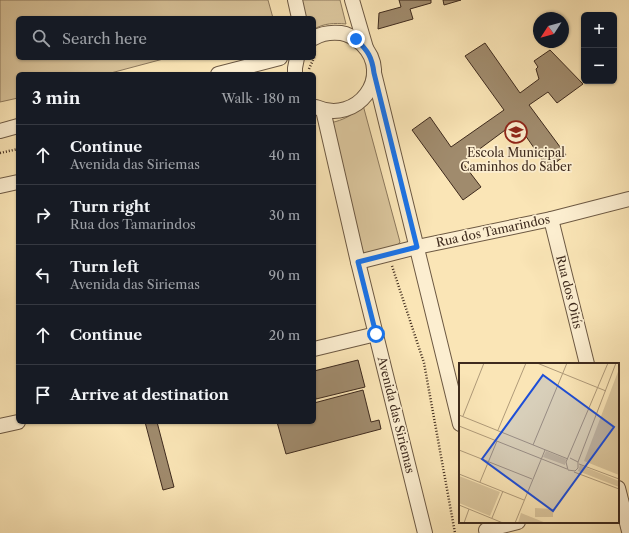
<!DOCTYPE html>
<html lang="en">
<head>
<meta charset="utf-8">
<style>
	:root { --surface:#171b24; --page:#20242c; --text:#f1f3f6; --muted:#9ea1a6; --line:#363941 }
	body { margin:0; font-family:"Libre Caslon Text",serif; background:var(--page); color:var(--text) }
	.controls { position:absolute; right:12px; top:12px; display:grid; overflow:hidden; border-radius:6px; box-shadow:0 1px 3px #0004 }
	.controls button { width:36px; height:36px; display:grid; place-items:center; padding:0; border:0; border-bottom:1px solid var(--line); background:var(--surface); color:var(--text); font:20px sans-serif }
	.compass { position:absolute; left:533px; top:12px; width:36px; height:36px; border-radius:50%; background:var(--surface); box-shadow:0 1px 3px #0004; rotate:234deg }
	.stop { position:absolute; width:12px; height:12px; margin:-9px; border:3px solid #1a73e8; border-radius:50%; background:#fff }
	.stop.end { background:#1a73e8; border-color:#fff; box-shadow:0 1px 4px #0008 }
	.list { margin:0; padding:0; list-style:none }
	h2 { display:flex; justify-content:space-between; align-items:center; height:52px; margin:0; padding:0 16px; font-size:17px }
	h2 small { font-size:13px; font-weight:400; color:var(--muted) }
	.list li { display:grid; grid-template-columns:26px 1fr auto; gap:12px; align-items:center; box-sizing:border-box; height:60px; padding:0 16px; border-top:1px solid var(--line) }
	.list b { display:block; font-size:15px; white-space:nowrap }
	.list p { margin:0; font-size:13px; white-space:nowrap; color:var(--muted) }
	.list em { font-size:13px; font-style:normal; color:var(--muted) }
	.icon { flex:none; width:22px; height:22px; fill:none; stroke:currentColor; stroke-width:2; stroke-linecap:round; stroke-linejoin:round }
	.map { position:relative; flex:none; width:629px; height:533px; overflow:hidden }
	.search { position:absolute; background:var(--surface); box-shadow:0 1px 3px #0004; left:16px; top:16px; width:300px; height:44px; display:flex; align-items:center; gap:10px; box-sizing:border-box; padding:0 14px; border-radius:6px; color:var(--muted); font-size:15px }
	.panel { position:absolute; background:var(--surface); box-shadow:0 1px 3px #0004; left:16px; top:72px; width:300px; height:352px; border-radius:6px }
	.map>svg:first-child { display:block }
</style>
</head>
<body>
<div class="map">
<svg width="629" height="533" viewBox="0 0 629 533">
	<rect width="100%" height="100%" fill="#fae5b6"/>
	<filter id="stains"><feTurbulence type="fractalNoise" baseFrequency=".005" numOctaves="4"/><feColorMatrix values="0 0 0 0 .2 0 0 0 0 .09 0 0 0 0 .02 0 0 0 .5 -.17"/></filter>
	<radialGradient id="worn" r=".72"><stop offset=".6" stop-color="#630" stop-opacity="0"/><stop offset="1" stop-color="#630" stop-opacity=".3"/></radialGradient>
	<g fill="#dac59c" stroke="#8c785c">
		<path d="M0 0H268L273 18H18V58H167L107 74H18V98L0 102Z"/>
		<path d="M301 0H340L346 24C334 23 325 23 314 29V18H305Z"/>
		<path d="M363 105 400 242 396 247 369 255 363 252 330 123C344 120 353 115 363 105Z"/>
	</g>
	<g fill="#a08b6d" stroke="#3e2a1d">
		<path d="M399 0H431V3L410 9 413 19 378 29 379 13 401 7Z"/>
		<path d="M443 0H461L444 5Z"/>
		<path d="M485 43 520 93 539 79 536 69 538 67 534 61 550 50 583 84 557 103 548 92 529 105 566 155 548 168 516 122 462 162 481 187 463 200 412 130 430 117 451 147 504 110 465 56Z"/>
		<path d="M358 360 365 387 316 399 314 391V371Z"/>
		<path d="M363 390 371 422 379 420 381 429 286 454 277 422H314V403Z"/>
		<path d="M145 422H157L174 487 163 490Z"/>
	</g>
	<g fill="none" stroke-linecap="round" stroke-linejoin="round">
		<g stroke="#6d5943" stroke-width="16">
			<g id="minor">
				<path d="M295 0 299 18"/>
				<path d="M352 0 366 48"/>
				<path d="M314 38C322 33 331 32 341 33 349 34 356 39 362 44 394 76 357 125 316 107"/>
				<path d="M374 73 460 424"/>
				<path d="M218 74 280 58"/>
				<path d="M295 74V68L297 58"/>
				<path d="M323 110 358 262 425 533"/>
				<path d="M0 131 18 126"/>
				<path d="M0 186 18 182"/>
				<path d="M551 219 587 364"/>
				<path d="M358 262 417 247 551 219 629 199"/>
				<path d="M314 349 376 334"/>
				<path d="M0 426 18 422"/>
				<path d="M618 488 629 531"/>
				<path d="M486 530 518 522"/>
			</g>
		</g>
		<g stroke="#3e2a1d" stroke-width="2.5" stroke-dasharray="1 2" stroke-linecap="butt">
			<path d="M309 69 314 58 315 50"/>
			<path d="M0 153 18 149"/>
			<path d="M392 266 424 363 455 533"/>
		</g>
		<use href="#minor" stroke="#fceed0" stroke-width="14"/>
	</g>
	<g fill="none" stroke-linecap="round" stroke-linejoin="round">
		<path stroke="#1a73e8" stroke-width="5" d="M356 39C368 51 372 57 374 73L417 247 358 262 376 334"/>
	</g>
	<defs>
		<g id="school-ring" transform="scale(1.15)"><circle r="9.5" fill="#fceed0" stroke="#8f2418" stroke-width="1.5"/><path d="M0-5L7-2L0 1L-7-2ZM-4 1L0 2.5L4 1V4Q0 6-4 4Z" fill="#8f2418"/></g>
	</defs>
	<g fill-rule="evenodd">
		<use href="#school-ring" x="516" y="132"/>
	</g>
	<g text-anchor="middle" stroke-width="3.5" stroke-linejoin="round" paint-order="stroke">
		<g font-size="12" fill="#3e2a1d" stroke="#fceed0">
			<text x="516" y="157">Escola Municipal<tspan x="516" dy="14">Caminhos do Saber</tspan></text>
		</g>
		<g font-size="12" fill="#3e2a1d" stroke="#fceed0">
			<text transform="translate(493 231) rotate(-12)" y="4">Rua dos Tamarindos</text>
			<text transform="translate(569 292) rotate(76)" y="4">Rua dos Oitís</text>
			<text transform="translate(396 415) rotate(76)" y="4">Avenida das Siriemas</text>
		</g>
	</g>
	<g transform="translate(459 363)">
		<rect width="160" height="160" fill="#fae5b6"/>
		<path d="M160 6V112L125 98ZM87 88 107 96 106 102 84 94ZM121 102 160 118V124L119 108ZM0 113 41 129 31 153 0 140ZM76 145 94 146V154H76ZM62 150 87 160H59Z" fill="#dac59c"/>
		<path fill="none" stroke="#af9a79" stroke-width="1" d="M78 0 147 28M0 52 109 96M4 53 25 0M0 63 108 106M39 67 67 0M74 82 108 0M0 87 73 116M111 95 119 99V105L116 108 109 107 107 99 149 0M119 99 157 0M120 101 160 116M115 109 160 126M0 111 65 137M21 119 38 78M0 142 44 160M33 155 44 128M5 160 10 146M56 160 86 87"/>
		<path fill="#1d4ed8" fill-opacity="0.15" stroke="#1d4ed8" stroke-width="2" d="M84 12 155 64 94 148 23 96Z"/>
		<rect width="160" height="160" fill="none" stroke="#3e2a1d" stroke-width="2"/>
	</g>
	<rect width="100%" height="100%" filter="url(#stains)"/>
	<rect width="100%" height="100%" fill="url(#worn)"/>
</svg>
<div class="controls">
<button>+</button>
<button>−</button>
</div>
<svg class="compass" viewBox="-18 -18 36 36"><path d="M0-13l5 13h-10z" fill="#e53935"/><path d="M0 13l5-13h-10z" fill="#9ea1a6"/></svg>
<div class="stop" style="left:376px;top:334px"></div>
<div class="stop end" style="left:356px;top:39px"></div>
<div class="search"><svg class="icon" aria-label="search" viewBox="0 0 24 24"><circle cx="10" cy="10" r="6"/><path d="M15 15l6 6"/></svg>Search here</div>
<section class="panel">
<h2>3 min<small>Walk · 180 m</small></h2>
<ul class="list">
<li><svg class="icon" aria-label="ahead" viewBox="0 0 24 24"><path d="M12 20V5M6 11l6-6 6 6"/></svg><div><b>Continue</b><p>Avenida das Siriemas</p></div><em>40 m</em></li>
<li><svg class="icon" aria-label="right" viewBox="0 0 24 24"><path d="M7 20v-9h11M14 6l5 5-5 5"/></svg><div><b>Turn right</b><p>Rua dos Tamarindos</p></div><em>30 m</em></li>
<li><svg class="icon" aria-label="left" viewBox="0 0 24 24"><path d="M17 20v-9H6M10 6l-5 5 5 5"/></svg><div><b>Turn left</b><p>Avenida das Siriemas</p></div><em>90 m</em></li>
<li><svg class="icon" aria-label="ahead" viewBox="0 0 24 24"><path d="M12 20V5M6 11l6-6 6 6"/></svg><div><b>Continue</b></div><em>20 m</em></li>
<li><svg class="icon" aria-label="arrive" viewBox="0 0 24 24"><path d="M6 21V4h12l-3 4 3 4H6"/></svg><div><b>Arrive at destination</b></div></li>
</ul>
</section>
</div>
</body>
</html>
